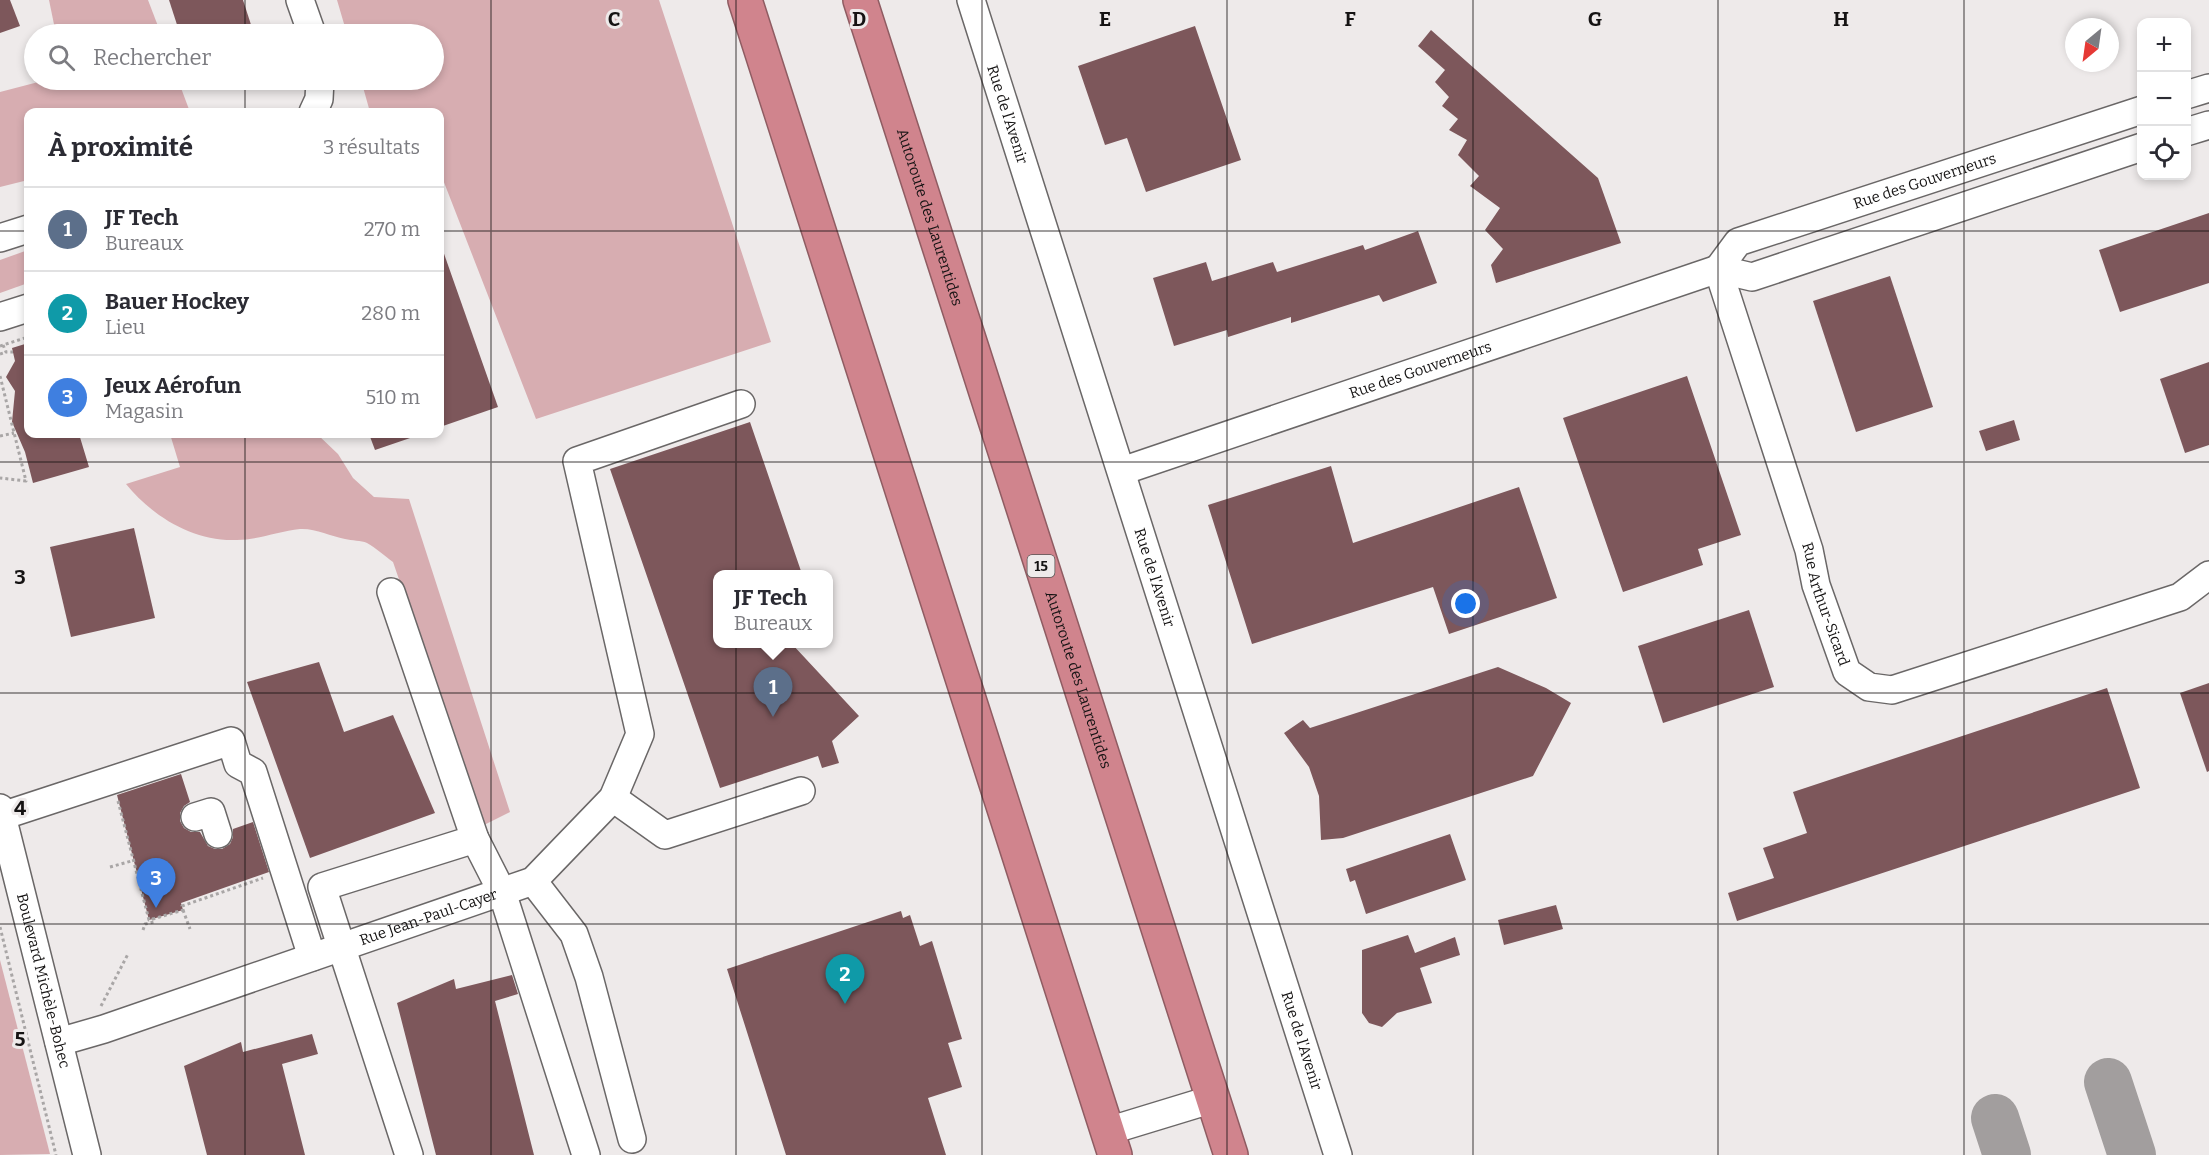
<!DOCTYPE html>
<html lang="fr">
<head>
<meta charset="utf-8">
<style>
	:root { --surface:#fff; --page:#f2f2f3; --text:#2b2b33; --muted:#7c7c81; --line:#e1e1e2; --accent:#111827 }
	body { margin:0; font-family:Bitter,serif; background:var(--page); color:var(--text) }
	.controls { position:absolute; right:18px; top:18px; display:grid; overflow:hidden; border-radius:12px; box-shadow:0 3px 9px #0003 }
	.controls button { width:54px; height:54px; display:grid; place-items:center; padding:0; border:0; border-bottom:2px solid var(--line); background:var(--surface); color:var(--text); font:30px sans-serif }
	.compass { position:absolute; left:2065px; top:18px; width:54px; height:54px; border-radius:50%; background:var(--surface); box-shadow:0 3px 9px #0003; rotate:209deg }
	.you { position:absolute; left:1466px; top:604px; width:21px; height:21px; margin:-15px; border:4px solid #fff; border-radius:50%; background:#1a73e8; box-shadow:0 0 0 9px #1a73e833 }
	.badge { display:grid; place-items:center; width:39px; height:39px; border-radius:50%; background:var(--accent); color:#fff; font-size:20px; font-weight:700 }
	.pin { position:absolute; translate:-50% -50px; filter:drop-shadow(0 2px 3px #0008) }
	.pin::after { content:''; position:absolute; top:32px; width:21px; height:18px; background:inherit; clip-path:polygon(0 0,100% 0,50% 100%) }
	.popup { position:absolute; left:713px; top:570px; width:120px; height:78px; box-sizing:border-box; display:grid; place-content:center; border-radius:12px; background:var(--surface); filter:drop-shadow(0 2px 4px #0005); font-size:20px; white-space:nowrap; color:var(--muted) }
	.popup b { font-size:22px; color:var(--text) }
	.popup::after { content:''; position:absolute; left:50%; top:100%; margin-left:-12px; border:12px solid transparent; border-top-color:var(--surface) }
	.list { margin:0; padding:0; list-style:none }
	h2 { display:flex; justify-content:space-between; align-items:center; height:78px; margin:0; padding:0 24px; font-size:26px }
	h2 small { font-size:20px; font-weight:400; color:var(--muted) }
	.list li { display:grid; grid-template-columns:39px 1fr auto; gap:18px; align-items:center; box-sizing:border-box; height:84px; padding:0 24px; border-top:2px solid var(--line) }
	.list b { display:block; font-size:22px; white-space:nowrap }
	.list p { margin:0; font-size:20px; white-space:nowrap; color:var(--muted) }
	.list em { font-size:20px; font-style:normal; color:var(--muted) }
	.icon { flex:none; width:33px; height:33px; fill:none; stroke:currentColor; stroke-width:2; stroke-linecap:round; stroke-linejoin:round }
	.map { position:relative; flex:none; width:2209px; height:1155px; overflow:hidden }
	.search { position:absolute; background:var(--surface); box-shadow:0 3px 9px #0003; left:24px; top:24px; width:420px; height:66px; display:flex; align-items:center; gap:15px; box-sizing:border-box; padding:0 21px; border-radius:33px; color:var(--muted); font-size:22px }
	.panel { position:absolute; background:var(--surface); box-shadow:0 3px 9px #0003; left:24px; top:108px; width:420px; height:330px; border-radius:12px }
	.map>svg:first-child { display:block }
</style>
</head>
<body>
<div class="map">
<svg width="2209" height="1155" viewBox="0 0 2209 1155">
	<rect width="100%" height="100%" fill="#eeeaea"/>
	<g fill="#d7adb1">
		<path d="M49 0H148L161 34H56Z"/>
		<path d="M337 0H659L771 342 536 419 440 172V112H370L361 80H434V34H347Z"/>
		<path d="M46 80H178L190 112H28V180L0 187V92Z"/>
		<path d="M28 250V283L0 293V260Z"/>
		<path d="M170 434H317L338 454 353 478 374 497 409 499 510 812 484 825 393 562C385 556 376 548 367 543 361 540 352 541 345 539 330 536 315 528 300 529 279 531 258 540 237 540 194 542 153 517 126 484L180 467Z"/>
		<path d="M0 960 50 1154 0 1155Z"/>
	</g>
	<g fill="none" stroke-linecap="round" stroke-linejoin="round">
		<g stroke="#a29e9e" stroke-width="48">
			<path d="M2108 1082 2132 1155"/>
			<path d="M1995 1118 2007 1155"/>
		</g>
	</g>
	<g fill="#7d575b">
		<path d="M0 0H10L20 26 0 33Z"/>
		<path d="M169 0H243L254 34H180Z"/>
		<path d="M1195 26 1241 160 1146 192 1127 138 1105 145 1078 66Z"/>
		<path d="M1431 30 1598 178 1621 243 1496 283 1491 265 1503 249 1485 230 1500 208 1470 186 1479 176 1458 155 1467 140 1449 130 1458 119 1442 106 1449 97 1435 82 1445 70 1418 46Z"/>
		<path d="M2209 213V283L2120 312 2099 250Z"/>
		<path d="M1418 231 1437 283 1383 302 1379 295 1291 323V317L1228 337 1227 330 1174 346 1153 278 1206 262 1212 281 1273 262 1277 272 1363 245 1365 250Z"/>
		<path d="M440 248H442L498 407 440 427Z"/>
		<path d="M1890 276 1933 407 1856 432 1813 301Z"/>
		<path d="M28 337V434H79L89 467 33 483 25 452 12 422 15 391 6 377 15 361 12 348 25 344Z"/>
		<path d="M2209 362V445L2185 453 2160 379Z"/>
		<path d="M1687 376 1741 535 1698 549 1703 565 1623 592 1563 418Z"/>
		<path d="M2014 420 2020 440 1986 451 1979 431Z"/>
		<path d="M750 422 802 574H717V644H792L859 716 832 741 839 763 822 768 818 756 720 788 610 469Z"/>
		<path d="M369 434H415L416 436 375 450Z"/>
		<path d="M1331 466 1353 543 1519 487 1557 598 1449 634 1433 587 1252 644 1208 505Z"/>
		<path d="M134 528 155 618 71 637 50 547Z"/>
		<path d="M1749 610 1774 687 1663 723 1638 646Z"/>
		<path d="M319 662 344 732 393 715 435 813 310 858 247 682Z"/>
		<path d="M1498 667 1546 688 1571 703 1533 776 1343 838 1321 840 1319 796 1309 767 1284 733 1303 720 1310 728Z"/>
		<path d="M2209 683V771L2207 772 2180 693Z"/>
		<path d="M2107 688 2140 788 1737 921 1728 893 1774 878 1763 848 1807 833 1793 792Z"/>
		<path d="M181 774 190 802 184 806 180 813V821L184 828 191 832H200L208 846 215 849H222L230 844 233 837V829L253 822 269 872 181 903 183 910 149 920 117 795Z"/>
		<path d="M1450 834 1466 880 1366 914 1355 880 1350 882 1346 869Z"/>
		<path d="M1556 905 1563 929 1504 945 1498 920Z"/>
		<path d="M901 911 903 918 910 915 920 946 932 941 962 1039 948 1043 962 1087 928 1098 946 1155H786L727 969Z"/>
		<path d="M1408 935 1415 953 1455 937 1460 955 1420 968 1432 1003 1397 1013 1382 1027 1369 1023 1362 1013V950Z"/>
		<path d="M512 975 518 994 495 1001 534 1155H436L397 1003 454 979 456 989Z"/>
		<path d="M312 1034 318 1054 282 1064 305 1155H207L184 1066 241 1042 243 1052Z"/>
	</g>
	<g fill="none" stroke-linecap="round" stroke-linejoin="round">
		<g stroke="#6a6767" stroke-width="30">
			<g id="minor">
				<path d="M300 0 312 34"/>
				<path id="s1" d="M971 0 1338 1155"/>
				<path d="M2186 95 2209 88"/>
				<path d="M313 112 319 99 320 80"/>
				<path d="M2186 132 2209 125"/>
				<path d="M0 238 28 229"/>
				<path id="s2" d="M1718 269 1809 550 1816 585 1847 672 1869 687 1892 690 2180 597 2209 575"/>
				<path id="s3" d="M1718 269 1738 242 2142 110"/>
				<path d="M0 317 28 308"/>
				<path id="s4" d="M1122 471 1718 269 1752 277 2142 147"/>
				<path d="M391 592 475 839 502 892 586 1155"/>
				<path d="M613 798 665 835 801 791"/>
				<path id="s5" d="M0 808 87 1155"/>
				<path d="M2 816 231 741 238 764 253 772 312 957"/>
				<path d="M195 817 211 812 218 834"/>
				<path d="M533 881 574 934 589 977 632 1139"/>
				<path id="s6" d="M59 1042 104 1029 533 881 613 798 640 734 577 461 741 404"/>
				<path d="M1108 1131 1213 1099"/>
				<path d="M409 1155 322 887 475 839"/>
			</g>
		</g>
		<g stroke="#8f5c62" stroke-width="36">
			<g id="highway">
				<path d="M745 0 1115 1155"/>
				<path id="s7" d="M860 0 1231 1155"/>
			</g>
		</g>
		<g stroke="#a9a6a6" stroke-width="3" stroke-dasharray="3 3" stroke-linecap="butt">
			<path d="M3 345 6 352H13"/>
			<path d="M0 346 28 337"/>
			<path d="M0 354 6 352"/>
			<path d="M0 376 26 481 0 478"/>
			<path d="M0 436 14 433"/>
			<path d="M118 801 149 920 153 919"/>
			<path d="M110 867 135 860"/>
			<path d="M183 910 190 929"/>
			<path d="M0 927 56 1155"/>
			<path d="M143 930 145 924 154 922 153 919 183 910 182 906 263 878"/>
			<path d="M101 1006 128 954"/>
		</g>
		<use href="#minor" stroke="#fff" stroke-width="27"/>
		<use href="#highway" stroke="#d0848d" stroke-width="33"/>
	</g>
	<path fill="none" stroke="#151313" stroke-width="1.5" stroke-opacity="0.55" d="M245 0V34M491 0V1155M736 0V1155M982 0V1155M1227 0V1155M1473 0V1155M1718 0V1155M1964 0V1155M245 80V112M0 231H28M440 231H2209M245 434V1155M0 462H2209M0 693H2209M0 924H2209"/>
	<g text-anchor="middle" stroke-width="6" stroke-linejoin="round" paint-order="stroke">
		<rect fill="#eeeaea" stroke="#565454" stroke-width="1.5" x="1027.5" y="555" width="27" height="22" rx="4.5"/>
		<g font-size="14" font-weight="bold" fill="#151313">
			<text x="1041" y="571">15</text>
		</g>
		<g font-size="15" fill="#151313" stroke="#eeeaea">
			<text dy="5" stroke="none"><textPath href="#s1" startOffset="120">Rue de l'Avenir</textPath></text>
			<text dy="5" stroke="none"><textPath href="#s3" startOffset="230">Rue des Gouverneurs</textPath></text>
			<text dy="5" stroke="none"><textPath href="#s7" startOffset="228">Autoroute des Laurentides</textPath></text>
			<text dy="5" stroke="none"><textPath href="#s4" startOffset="315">Rue des Gouverneurs</textPath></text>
			<text dy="5" stroke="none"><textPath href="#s1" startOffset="606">Rue de l'Avenir</textPath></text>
			<text dy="5" stroke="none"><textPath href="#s2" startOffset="352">Rue Arthur-Sicard</textPath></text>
			<text dy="5" stroke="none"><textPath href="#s7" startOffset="714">Autoroute des Laurentides</textPath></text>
			<text dy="5" stroke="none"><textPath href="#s6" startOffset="390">Rue Jean-Paul-Cayer</textPath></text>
			<text dy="5" stroke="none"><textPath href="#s5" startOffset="178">Boulevard Michèle-Bohec</textPath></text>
			<text dy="5" stroke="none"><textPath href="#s1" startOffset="1092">Rue de l'Avenir</textPath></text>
		</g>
	</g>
	<g font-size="20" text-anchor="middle" font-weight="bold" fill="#151313" stroke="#eeeaea" stroke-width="6" stroke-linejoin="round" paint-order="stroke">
		<text x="614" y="26">C</text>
		<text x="859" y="26">D</text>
		<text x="1105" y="26">E</text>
		<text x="1350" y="26">F</text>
		<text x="1595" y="26">G</text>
		<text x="1841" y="26">H</text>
		<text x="20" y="584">3</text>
		<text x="20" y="815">4</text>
		<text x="20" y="1046">5</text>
	</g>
</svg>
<div class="controls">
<button>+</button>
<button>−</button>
<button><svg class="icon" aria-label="locate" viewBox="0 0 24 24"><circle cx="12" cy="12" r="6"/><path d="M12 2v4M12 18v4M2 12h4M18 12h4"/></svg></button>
</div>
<svg class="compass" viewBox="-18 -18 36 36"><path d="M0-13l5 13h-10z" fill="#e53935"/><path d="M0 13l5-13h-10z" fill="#7c7c81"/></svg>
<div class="you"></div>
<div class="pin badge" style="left:773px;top:717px;background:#5c6f8a">1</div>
<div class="popup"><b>JF Tech</b>Bureaux</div>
<div class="pin badge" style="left:845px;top:1004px;background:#0f9aa8">2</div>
<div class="pin badge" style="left:156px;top:908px;background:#3f7fe0">3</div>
<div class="search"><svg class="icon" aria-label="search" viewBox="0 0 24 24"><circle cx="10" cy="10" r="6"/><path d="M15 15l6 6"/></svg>Rechercher</div>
<section class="panel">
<h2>À proximité<small>3 résultats</small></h2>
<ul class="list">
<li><span class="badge" style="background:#5c6f8a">1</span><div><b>JF Tech</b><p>Bureaux</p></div><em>270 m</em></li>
<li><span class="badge" style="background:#0f9aa8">2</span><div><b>Bauer Hockey</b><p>Lieu</p></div><em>280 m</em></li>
<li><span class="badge" style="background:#3f7fe0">3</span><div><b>Jeux Aérofun</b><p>Magasin</p></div><em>510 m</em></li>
</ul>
</section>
</div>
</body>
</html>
